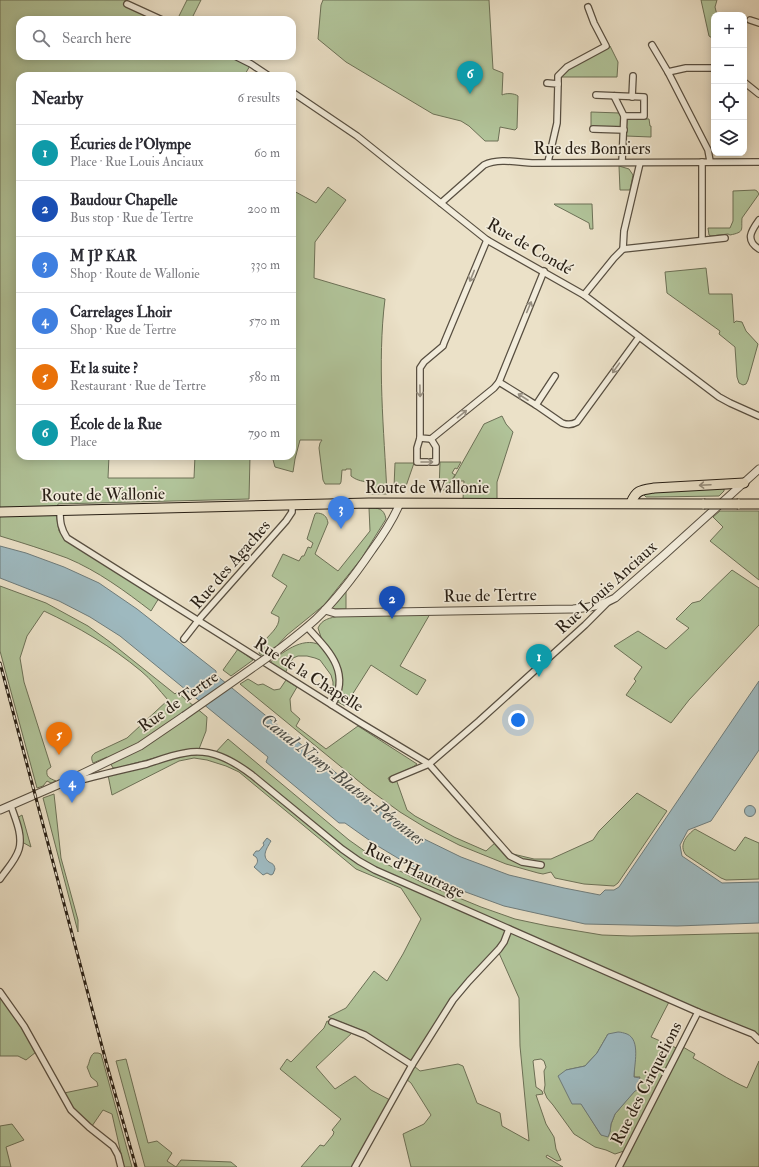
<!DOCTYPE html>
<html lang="en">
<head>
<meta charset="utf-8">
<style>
	:root { --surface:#fff; --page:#f2f2f3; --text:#2b2b33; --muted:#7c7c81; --line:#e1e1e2; --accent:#111827 }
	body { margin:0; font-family:"IM FELL Double Pica",serif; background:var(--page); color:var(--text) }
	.controls { position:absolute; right:12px; top:12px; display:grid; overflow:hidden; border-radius:8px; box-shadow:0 2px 10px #0003 }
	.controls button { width:36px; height:36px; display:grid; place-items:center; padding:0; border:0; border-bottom:1px solid var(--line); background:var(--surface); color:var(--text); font:20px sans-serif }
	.you { position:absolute; left:518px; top:720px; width:14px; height:14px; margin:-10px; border:3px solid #fff; border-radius:50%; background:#1a73e8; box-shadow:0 0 0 6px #1a73e833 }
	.badge { display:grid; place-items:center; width:26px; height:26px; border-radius:50%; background:var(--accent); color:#fff; font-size:13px; font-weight:700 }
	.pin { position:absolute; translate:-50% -33px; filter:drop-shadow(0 1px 2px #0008) }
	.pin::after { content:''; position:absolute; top:21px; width:14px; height:12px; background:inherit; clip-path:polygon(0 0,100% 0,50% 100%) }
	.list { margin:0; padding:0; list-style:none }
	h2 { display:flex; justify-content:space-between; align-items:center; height:52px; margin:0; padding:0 16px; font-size:17px }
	h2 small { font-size:13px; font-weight:400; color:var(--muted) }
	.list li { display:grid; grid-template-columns:26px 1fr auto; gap:12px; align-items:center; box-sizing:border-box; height:56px; padding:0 16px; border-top:1px solid var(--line) }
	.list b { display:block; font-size:15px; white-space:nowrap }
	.list p { margin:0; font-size:13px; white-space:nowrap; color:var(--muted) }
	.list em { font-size:13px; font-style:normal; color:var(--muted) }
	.icon { flex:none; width:22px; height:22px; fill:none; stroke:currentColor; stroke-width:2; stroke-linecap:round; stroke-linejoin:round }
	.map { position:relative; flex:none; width:759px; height:1167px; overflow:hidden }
	.search { position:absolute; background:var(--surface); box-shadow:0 2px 10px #0003; left:16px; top:16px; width:280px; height:44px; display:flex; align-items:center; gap:10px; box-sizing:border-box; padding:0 14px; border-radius:12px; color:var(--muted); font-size:15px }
	.panel { position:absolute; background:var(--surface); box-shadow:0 2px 10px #0003; left:16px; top:72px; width:280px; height:388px; border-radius:12px }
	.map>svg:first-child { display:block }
</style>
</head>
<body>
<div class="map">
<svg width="759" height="1167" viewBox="0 0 759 1167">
	<rect width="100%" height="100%" fill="#ebe1c8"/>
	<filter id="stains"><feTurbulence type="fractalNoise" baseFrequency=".005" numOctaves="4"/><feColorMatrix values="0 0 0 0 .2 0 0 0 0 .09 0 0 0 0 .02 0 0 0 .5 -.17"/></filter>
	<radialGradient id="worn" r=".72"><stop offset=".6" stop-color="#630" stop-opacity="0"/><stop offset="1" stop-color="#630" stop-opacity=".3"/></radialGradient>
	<g fill="#b1c49a" stroke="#6c7157" fill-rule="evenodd">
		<path d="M0 0H126L127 4 162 20H20V56H235L251 64 244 76H20V456H109L108 478H194L195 456H250L249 499 58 504 56 514 59 531 65 539 159 598 151 611C125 591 98 571 67 558 45 550 23 543 0 536Z"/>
		<path d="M187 0H201L191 20H177Z"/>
		<path d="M323 0H489L493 69 503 73 502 95C506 93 514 93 518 96L517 128 515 130 500 127 498 141H485L469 126 461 121 433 114 346 62 318 39 321 5Z"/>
		<path d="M701 0H717L715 7 717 15H714V63H713L712 38 709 36Z"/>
		<path d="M610 46 618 62 617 77H559L568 69Z"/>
		<path d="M591 112 620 113 622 116 621 127 620 128 591 127Z"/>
		<path d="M628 118 649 119 650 126H651V137L626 136 627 120Z"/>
		<path d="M619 166 629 169 633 175 630 190H620Z"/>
		<path d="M328 187 346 200 315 242 314 278 385 299C377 363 384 430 387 494H368L367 482C361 481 356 480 351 476V469H346V470H342L341 482 340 484H325L323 480 319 448 320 443 322 440H300L295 459 293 472 275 467 272 456H292V190L316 203Z"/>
		<path d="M755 190 757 191 759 194 742 218C741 230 745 232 730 235L728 234 711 236 709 235 708 228H730L733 221V191Z"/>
		<path d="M554 204H592L593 229H590L589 223 555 205Z"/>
		<path d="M706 268 709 294H732L734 323 736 321 742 322 746 331 758 344 748 380 746 384 743 385 739 383 737 377 735 347 719 334 720 331 667 293 665 272Z"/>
		<path d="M502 416 506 424 513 432 497 482V500L463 499 464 481H452L484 424Z"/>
		<path d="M440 462H461L457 469 455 468 452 473 455 475 445 490H439Z"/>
		<path d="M395 463H414L405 489 394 487Z"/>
		<path d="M724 487V491L719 496 655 497H646L644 495 645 493Z"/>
		<path d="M369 508C378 508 384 508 386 519L361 559 324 605 287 635 276 647 263 656 259 653C260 650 261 646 263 643 268 635 280 628 279 617L271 613 287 586 272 576 283 554 299 561 302 556H304L308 547 311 548 313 543 307 539 315 514 316 513C323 513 327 516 328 523L315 554 338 571 370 531Z"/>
		<path d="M720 511H759V580L710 541 723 527 713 517Z"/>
		<path d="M732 570 759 588V625L689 700 671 723 626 695 636 681 634 679 642 667 614 646 638 631 666 649 689 628 676 619 692 603 700 601Z"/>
		<path d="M0 586 46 603 88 626 110 642 175 694 177 692 207 717 206 731 199 749 184 750 117 768H113L107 757 93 763C91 758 91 756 95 753L127 738 168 700C159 690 151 679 141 671 111 646 78 627 44 611L27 636 20 658 24 682 51 767 47 770C46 777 49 778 56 781L51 783 47 781 43 786 37 788 0 651Z"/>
		<path d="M346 590V609H334L332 607Z"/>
		<path d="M430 614 400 666 426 680 417 695 371 665 345 706 331 698 330 695 333 688V682L331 675 320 660 315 658 307 656H298L293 658 284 675 268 664C282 653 302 636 320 645L322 640 318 628C322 619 330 618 339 616Z"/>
		<path d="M238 649 253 660 231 676 223 670Z"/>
		<path d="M248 679 258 685 263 684 274 690 280 689 286 680 297 687 290 699 291 711 300 719 296 726 326 749 358 726 417 764 413 767 388 778 390 782 396 779 407 810 415 816 454 837 486 851 496 842 510 857 513 854 534 859H551L593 840 599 831 637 793 667 811 618 883 614 886 584 884 555 878 551 872 543 874 538 873 506 864 459 845 426 828 400 812 367 788 240 684Z"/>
		<path d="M228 739 349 840 373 857 425 884 481 907 515 919 548 926 602 935 631 936 759 933V1040L757 1037 670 1000 651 1037 681 1050 683 1047 695 1054 693 1058C711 1068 729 1080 747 1088L759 1061V1167H622L628 1153 624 1151 615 1154 606 1150 595 1147 574 1134 553 1105 547 1098 544 1091 545 1085 544 1071 546 1067 544 1061 541 1059 534 1060 533 1061 536 1087 542 1091 543 1094 536 1095 546 1124 554 1137 556 1149 561 1160 557 1161 547 1155 546 1157 563 1167H411L403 1134 424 1124 431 1115 411 1083 406 1079 414 1066 420 1071 458 1064 463 1066 477 1103 500 1113 502 1126 529 1141 520 1046 519 998 499 953 502 950 498 946 460 987 450 1000 412 1062 361 1030 328 1017 346 1008 374 971 387 981 403 954 421 919 401 888 356 869 239 772 226 766 207 760 194 758 179 761 112 795 108 775 188 755H197L198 752 214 754ZM608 1034 634 1071V1077H640L635 1090 615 1114 611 1124 610 1132 601 1135 581 1103 566 1070 585 1066 597 1053Z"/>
		<path d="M54 794 61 858 78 920V932L43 798Z"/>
		<path d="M22 815 31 847 22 842 17 818Z"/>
		<path d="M695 829 735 851 745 837 759 843V879L726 880 721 878 686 855C678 845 687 835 695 829Z"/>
		<path d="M0 997 21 1026 36 1052 26 1060 18 1056H0Z"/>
		<path d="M327 1021 354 1031 316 1067 335 1089 355 1076 371 1090 390 1100 353 1167H301L320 1145 324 1146 333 1135 334 1132 332 1130 341 1119 280 1069 287 1059 291 1062 292 1061 324 1028Z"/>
		<path d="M94 1053H98L101 1054 132 1167H124L112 1114 103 1110 92 1126 76 1112 64 1093 98 1086 97 1082 91 1077 87 1067C90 1063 89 1057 94 1053Z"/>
		<path d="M126 1059 148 1143 157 1141 172 1153 167 1161 176 1167 181 1160 231 1162 237 1167H145L116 1061Z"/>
		<path d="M12 1124 24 1140 6 1147 11 1167H0V1126Z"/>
	</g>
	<g fill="#9ebac1" stroke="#6e7c7c">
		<path d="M0 546 26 553 64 567 99 583 137 609 216 671V675L373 803 420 837 461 857 509 875 564 888 600 895 605 890H614L619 887 759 681V750L711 821 688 830 680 845 682 856 722 883 759 882V923L677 926 585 924 504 906 452 887 406 863 376 845 345 823H339L266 762 268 757 120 636 90 617 59 601 0 578Z"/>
		<circle cx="750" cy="811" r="5.5"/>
		<path d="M267 838 271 841C267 848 261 856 269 862 273 864 274 864 275 869L273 874 271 875 267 873 263 875 254 867C257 864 259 861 256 857L253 855 256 851H259L264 845 263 843Z"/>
		<path d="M618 1032C621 1032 624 1033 627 1034 641 1040 634 1065 634 1077L640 1078 638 1090 635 1091 615 1114 611 1124 610 1132 608 1137 601 1135 581 1104H572L558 1076 566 1070 585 1066 597 1053 608 1034Z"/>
	</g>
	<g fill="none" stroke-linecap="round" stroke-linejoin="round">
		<g stroke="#584f41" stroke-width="8">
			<g id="minor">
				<path d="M127 4 162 20"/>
				<path d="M750 20 759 23"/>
				<path d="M652 45 668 72 708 150 710 161"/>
				<path d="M235 56 251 64 269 76"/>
				<path d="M668 72 686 68H714"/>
				<path d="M744 82 759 94"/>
				<path d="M547 83 558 84 557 123 548 162"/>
				<path d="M558 84V76L567 67 606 46 594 23 588 7"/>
				<path d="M292 92 357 136 487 240 584 295 719 397 730 403 759 416"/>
				<path d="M596 95 644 97V116H624L622 162"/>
				<path d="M614 96 624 116"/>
				<path d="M632 97 633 76"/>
				<path d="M593 129 624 130"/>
				<path d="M702 162V240"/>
				<path d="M441 203 484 165C498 158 517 162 532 163L759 162"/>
				<path d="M759 220C751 231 745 240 759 249"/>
				<path d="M623 249 725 238"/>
				<path d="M584 295 614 258 623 249 624 231 640 163"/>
				<path d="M499 382 536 405 562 423C567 425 572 425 577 422L639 337"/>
				<path d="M536 405 555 376"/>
				<path d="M420 438 417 448V462H436V447L431 439"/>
				<path d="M431 439 420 438V368L424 362 443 346 444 343 487 240"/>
				<path d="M431 439 494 388 499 382 544 271"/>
				<path d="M60 511C60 522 61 529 67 538L359 722 429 764 510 856 522 862 541 865"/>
				<path d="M307 627C328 650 352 672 332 705"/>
				<path d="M184 639 201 617 286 521 292 512V505"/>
				<path d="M393 779 429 764 479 721 585 625 607 603"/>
				<path d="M71 780H81C103 774 125 769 147 764 159 760 172 755 185 753 211 748 232 760 252 775L342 849 359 861 375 870 698 1012 753 1034 759 1040"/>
				<path d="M0 879C6 870 16 860 19 849 23 835 15 818 11 806"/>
				<path d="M0 992 24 1026 71 1110 89 1127 113 1146 118 1155 121 1167"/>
				<path d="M332 1022 365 1035 412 1065"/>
				<path d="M355 1167 412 1065 453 1000 469 981 499 949 504 942 509 929"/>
				<path d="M619 1167 698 1012"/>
			</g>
		</g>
		<g stroke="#584f41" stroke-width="9">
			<g id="tertiary">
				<path d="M325 610 335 613 573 609C588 608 601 606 615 598L664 555 759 469"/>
				<path d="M278 650C291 640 304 630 316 619 337 599 355 575 372 550 383 535 393 520 400 503"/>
				<path d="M0 810 69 780 140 746 184 716"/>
			</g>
		</g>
		<g stroke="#271e14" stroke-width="11">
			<g id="primary">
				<path d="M631 503C636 490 641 490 654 488L744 483"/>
				<path d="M738 504H759"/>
				<path d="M0 512 369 503 704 504"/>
			</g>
		</g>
		<use href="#minor" stroke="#f2ecdb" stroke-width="5.5"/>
		<use href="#tertiary" stroke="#f2ecdb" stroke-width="7"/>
		<use href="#primary" stroke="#ebe1c8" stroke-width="9"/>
		<g stroke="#271e14" stroke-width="3">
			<path id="rail" d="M0 663 108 1069 136 1167"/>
		</g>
		<use href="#rail" stroke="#f2ecdb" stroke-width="1.5" stroke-dasharray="4.5" stroke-linecap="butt"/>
		<g stroke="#584f41" stroke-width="9" stroke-linecap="butt">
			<path id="tertiary-bridge" d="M184 716 278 650"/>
		</g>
		<g stroke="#271e14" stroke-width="11" stroke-linecap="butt">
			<path id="primary-bridge" d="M704 504H738"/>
		</g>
		<use href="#tertiary-bridge" stroke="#f2ecdb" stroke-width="7"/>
		<use href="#primary-bridge" stroke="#ebe1c8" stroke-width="9"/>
	</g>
	<defs><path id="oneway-shaft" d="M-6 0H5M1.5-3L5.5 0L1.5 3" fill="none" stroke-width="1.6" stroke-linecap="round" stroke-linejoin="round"/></defs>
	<g stroke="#978f81">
		<use href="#oneway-shaft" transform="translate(472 276) rotate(112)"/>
		<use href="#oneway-shaft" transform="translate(529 307) rotate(-67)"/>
		<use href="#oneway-shaft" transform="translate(616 368) rotate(126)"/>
		<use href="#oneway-shaft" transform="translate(420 391) rotate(89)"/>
		<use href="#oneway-shaft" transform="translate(523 397) rotate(-147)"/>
		<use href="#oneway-shaft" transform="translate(462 414) rotate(-39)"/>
		<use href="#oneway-shaft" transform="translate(427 462)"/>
	</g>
	<use stroke="#938977" href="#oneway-shaft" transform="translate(705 485) rotate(177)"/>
	<g text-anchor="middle" stroke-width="3.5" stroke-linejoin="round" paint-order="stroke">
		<g font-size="17" fill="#271e14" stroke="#f2ecdb">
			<text x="592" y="154">Rue des Bonniers</text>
			<text transform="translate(530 246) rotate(30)" y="6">Rue de Condé</text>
			<text x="427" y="493">Route de Wallonie</text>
			<text transform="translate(103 494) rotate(-1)" y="6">Route de Wallonie</text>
			<text transform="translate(230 564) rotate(-49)" y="6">Rue des Agaches</text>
			<text transform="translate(606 587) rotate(-42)" y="6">Rue Louis Anciaux</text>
			<text transform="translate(490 595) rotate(-1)" y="6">Rue de Tertre</text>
			<text transform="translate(309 674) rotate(32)" y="6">Rue de la Chapelle</text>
			<text transform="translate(178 701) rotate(-35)" y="6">Rue de Tertre</text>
			<text transform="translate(415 870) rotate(25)" y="6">Rue d'Hautrage</text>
			<text transform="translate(646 1083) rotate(-63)" y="6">Rue des Criquelions</text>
		</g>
		<g font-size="18" font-style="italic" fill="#4b4d48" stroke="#f2ecdb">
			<text transform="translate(343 779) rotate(38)" y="6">Canal Nimy-Blaton-Péronnes</text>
		</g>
	</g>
	<rect width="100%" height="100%" filter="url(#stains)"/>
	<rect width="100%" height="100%" fill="url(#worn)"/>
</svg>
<div class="controls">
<button>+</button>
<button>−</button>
<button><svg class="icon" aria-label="locate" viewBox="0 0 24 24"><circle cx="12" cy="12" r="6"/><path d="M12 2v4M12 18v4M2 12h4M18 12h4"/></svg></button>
<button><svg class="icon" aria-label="layers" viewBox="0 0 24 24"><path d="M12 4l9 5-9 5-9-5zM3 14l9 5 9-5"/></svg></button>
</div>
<div class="you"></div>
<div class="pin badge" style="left:539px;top:677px;background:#0f9aa8">1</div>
<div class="pin badge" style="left:392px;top:619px;background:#1a4fb4">2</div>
<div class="pin badge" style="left:341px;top:529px;background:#3f7fe0">3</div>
<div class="pin badge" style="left:72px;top:803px;background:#3f7fe0">4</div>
<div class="pin badge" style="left:59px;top:755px;background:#e8710a">5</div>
<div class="pin badge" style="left:470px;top:94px;background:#0f9aa8">6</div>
<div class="search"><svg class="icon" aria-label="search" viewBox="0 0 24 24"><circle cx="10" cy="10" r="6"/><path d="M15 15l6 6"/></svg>Search here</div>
<section class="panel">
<h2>Nearby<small>6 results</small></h2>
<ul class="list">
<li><span class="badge" style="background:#0f9aa8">1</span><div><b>Écuries de l'Olympe</b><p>Place · Rue Louis Anciaux</p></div><em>60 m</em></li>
<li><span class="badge" style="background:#1a4fb4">2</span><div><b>Baudour Chapelle</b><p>Bus stop · Rue de Tertre</p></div><em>200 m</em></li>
<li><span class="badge" style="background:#3f7fe0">3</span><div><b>M JP KAR</b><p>Shop · Route de Wallonie</p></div><em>330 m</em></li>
<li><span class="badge" style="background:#3f7fe0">4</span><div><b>Carrelages Lhoir</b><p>Shop · Rue de Tertre</p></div><em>570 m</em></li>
<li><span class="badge" style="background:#e8710a">5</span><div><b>Et la suite ?</b><p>Restaurant · Rue de Tertre</p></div><em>580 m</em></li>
<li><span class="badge" style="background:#0f9aa8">6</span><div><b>École de la Rue</b><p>Place</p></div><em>790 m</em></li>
</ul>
</section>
</div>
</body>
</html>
